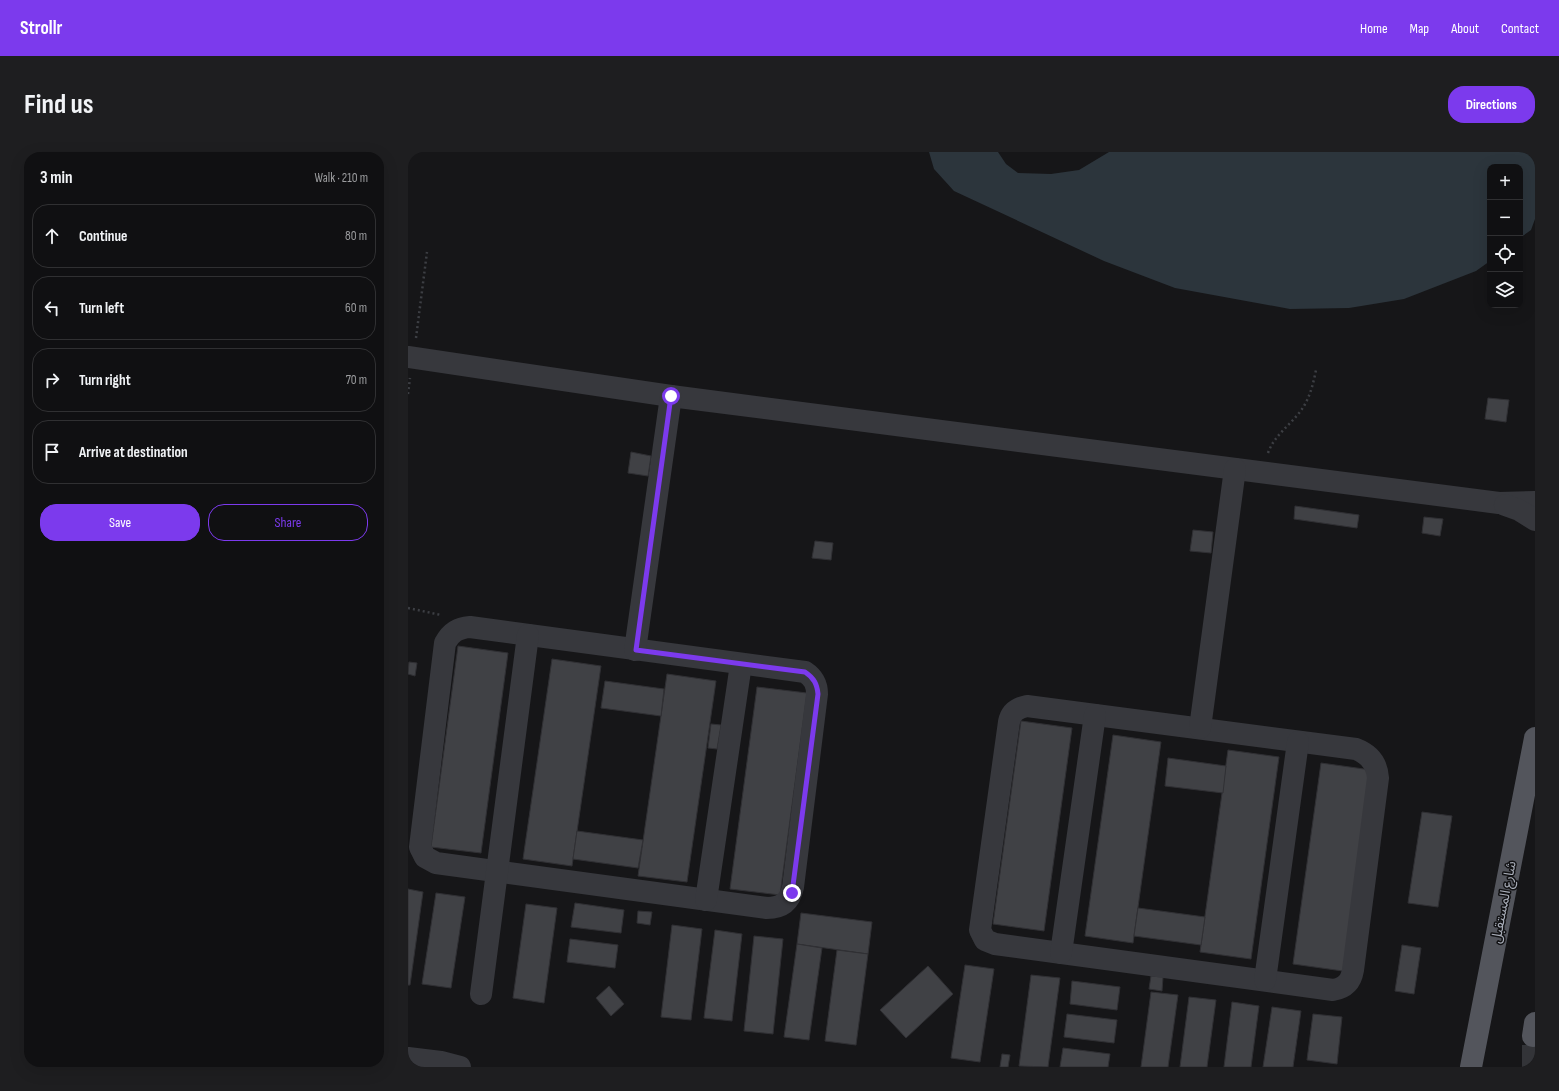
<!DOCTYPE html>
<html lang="en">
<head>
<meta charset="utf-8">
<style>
	:root { --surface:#101012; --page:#1e1e20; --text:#f1f3f6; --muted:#9c9d9f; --line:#303032; --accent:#7c3aed }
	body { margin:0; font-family:"Sofia Sans Condensed","Noto Sans Arabic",sans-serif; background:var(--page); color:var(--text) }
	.controls { position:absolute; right:12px; top:12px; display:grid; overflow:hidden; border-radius:8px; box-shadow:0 4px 16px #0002 }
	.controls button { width:36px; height:36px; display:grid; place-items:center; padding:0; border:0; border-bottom:1px solid var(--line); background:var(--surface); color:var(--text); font:20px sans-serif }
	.stop { position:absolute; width:12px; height:12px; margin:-9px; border:3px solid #7c3aed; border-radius:50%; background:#fff }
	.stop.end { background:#7c3aed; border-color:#fff; box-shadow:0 1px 4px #0008 }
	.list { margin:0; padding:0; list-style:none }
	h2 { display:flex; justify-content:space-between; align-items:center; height:52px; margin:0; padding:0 16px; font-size:17px }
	h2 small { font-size:13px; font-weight:400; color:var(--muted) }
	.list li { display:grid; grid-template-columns:26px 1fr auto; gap:12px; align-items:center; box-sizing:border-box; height:64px; margin:0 8px 8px; padding:0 8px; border:1px solid var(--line); border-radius:16px }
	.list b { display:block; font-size:15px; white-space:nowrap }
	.list em { font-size:13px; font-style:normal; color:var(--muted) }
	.actions { display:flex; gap:8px; padding:12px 16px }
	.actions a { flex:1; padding:9px 0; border:1px solid var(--accent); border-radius:16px; text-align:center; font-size:14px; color:var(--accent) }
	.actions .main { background:var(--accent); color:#fff }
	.icon { flex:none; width:22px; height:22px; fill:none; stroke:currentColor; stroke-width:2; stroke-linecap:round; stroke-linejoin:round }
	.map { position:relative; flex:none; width:1127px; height:915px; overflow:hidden; border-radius:16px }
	header { display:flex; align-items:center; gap:24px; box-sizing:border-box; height:56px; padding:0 20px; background:var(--accent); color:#fff }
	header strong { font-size:19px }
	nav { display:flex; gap:22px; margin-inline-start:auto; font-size:14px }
	.intro { display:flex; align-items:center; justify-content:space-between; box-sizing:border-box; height:96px; padding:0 24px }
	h1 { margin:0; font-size:28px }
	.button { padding:10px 18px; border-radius:16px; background:var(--accent); color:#fff; font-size:14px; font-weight:700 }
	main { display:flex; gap:24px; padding:0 24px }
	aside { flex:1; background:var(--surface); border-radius:16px; box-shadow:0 4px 16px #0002 }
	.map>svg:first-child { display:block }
</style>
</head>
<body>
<header>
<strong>Strollr</strong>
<nav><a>Home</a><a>Map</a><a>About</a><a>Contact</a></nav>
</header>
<div class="intro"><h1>Find us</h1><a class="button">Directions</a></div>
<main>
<aside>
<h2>3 min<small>Walk · 210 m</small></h2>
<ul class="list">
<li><svg class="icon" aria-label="ahead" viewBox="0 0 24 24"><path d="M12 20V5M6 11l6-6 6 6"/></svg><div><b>Continue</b></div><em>80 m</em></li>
<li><svg class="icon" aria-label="left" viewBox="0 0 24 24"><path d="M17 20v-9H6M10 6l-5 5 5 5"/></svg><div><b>Turn left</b></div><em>60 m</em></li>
<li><svg class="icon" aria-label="right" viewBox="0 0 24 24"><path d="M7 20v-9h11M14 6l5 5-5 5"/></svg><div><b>Turn right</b></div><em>70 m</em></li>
<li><svg class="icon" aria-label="arrive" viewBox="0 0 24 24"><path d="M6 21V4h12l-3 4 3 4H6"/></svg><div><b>Arrive at destination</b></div></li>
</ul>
<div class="actions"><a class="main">Save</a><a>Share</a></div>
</aside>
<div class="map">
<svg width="1127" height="915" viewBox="0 0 1127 915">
	<rect width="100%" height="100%" fill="#161618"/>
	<path fill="#2c353c" d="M521 0H590L598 12 610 21 643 22 671 18 701 0H1127V67L1123 78 1112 86V15H1082V109L1068 119 996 147 941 156 882 157 767 136 696 109 546 39 526 17Z"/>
	<g fill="#404145" stroke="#303034">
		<path d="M1080 246 1101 248 1098 270 1077 267Z"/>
		<path d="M223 300 243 304 240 324 220 321Z"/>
		<path d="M887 354 951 363 949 376 886 367Z"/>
		<path d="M1016 365 1035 367 1032 384 1014 381Z"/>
		<path d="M785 378 805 380 803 401 782 399Z"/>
		<path d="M407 389 425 391 423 408 404 406Z"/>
		<path d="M50 494 100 501 73 701 23 695Z"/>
		<path d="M144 507 193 514 164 714 115 707Z"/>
		<path d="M1 510 9 511 7 524 0 522Z"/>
		<path d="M259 522 308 529 279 730 230 724Z"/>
		<path d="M197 529 256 537 253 564 193 556Z"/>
		<path d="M349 535 399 541 372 743 322 737Z"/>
		<path d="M613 569 664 576 636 779 585 772Z"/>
		<path d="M303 572 313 573 309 597 300 596Z"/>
		<path d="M705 583 753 590 725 791 677 784Z"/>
		<path d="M820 598 871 605 843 807 792 800Z"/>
		<path d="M760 606 818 614 815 641 757 634Z"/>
		<path d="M913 611 963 618 935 819 885 812Z"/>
		<path d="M1014 660 1044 664 1030 755 1000 751Z"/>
		<path d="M169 679 235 688 230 716 165 707Z"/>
		<path d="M0 737 15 740 2 833H0Z"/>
		<path d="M28 741 57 745 43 836 14 832Z"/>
		<path d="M167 751 216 758 213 781 163 775Z"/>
		<path d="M118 752 149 756 136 851 105 846Z"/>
		<path d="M730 756 797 765 793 793 726 784Z"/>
		<path d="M230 759 244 760 242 773 229 771Z"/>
		<path d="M393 761 464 770 460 802 389 792Z"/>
		<path d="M264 773 294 777 283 868 253 865Z"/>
		<path d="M307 778 334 782 324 869 296 866Z"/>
		<path d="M346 784 375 787 365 882 336 879Z"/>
		<path d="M162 787 210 793 207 816 159 810Z"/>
		<path d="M389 792 414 796 401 888 376 885Z"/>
		<path d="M994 793 1013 796 1006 842 987 839Z"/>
		<path d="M429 798 460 802 448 893 417 889Z"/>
		<path d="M557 813 586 817 572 910 543 906Z"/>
		<path d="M520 814 545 842 498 886 472 858Z"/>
		<path d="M623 823 652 826 640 915 611 914Z"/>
		<path d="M743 824 755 825 754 839 741 837Z"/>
		<path d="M664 829 712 835 709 858 662 852Z"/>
		<path d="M201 834 216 852 203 864 188 846Z"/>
		<path d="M743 840 770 843 760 915H733Z"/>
		<path d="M781 845 808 848 799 915H772Z"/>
		<path d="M824 850 851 854 843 915H816Z"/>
		<path d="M864 855 893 859 885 915H855Z"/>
		<path d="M659 862 709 868 706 891 656 885Z"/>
		<path d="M905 862 934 865 929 912 899 908Z"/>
		<path d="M655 896 702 902 700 915H652Z"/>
		<path d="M594 902 602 903 600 915H592Z"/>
	</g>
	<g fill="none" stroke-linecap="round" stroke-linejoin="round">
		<path stroke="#333438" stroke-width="22" stroke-dasharray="22 11" stroke-linecap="butt" d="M1125 915V884"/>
		<g stroke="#3d3f44" stroke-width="2.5" stroke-dasharray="2 3" stroke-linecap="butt">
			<path d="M8 186 19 100"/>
			<path d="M0 242 2 226"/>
			<path d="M860 301C866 284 880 275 891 261 901 249 905 233 908 218"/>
			<path d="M0 456 33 463"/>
		</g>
		<g stroke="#37383d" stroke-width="22">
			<path d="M0 205 263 244 1091 351 1127 350"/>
			<path d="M1097 353 1111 358 1127 368"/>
			<path d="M62 475 397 520C406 526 409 532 409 542L385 735C382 749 374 756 359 756L28 711 17 705 12 695 37 491C43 480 50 476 62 475Z"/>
			<path d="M227 498 263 244"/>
			<path d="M619 554 948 597C961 602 969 611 970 626L945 818C943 830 937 836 925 838L587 792 577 788 572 778 601 570C603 560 609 556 619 554Z"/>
			<path d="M792 576 827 317"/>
			<path d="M298 748 333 512"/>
			<path d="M653 801 687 563"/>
			<path d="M857 828 890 590"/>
			<path d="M73 842 120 483"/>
			<path d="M0 906 33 910 52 915"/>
		</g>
		<g stroke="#53555c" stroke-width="22">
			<path d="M1125 884 1127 871"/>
			<path d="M1063 915 1127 586"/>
		</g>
	</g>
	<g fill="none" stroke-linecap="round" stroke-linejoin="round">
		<path stroke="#7c3aed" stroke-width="5" d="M263 244 228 498 397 520C406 526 409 532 410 542L384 741"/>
	</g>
	<g text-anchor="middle" stroke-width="3" stroke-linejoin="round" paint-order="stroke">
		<g font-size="14" fill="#a8adb8" stroke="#111113">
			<text transform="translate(1095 750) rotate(-79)" y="5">شارع المستقبل</text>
		</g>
	</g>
</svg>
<div class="controls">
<button>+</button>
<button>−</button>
<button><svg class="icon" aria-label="locate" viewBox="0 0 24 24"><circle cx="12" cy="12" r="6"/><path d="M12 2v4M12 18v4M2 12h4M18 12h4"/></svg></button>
<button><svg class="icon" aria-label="layers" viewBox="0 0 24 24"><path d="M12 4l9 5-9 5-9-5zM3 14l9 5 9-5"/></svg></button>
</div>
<div class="stop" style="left:263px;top:244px"></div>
<div class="stop end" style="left:384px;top:741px"></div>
</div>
</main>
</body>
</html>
